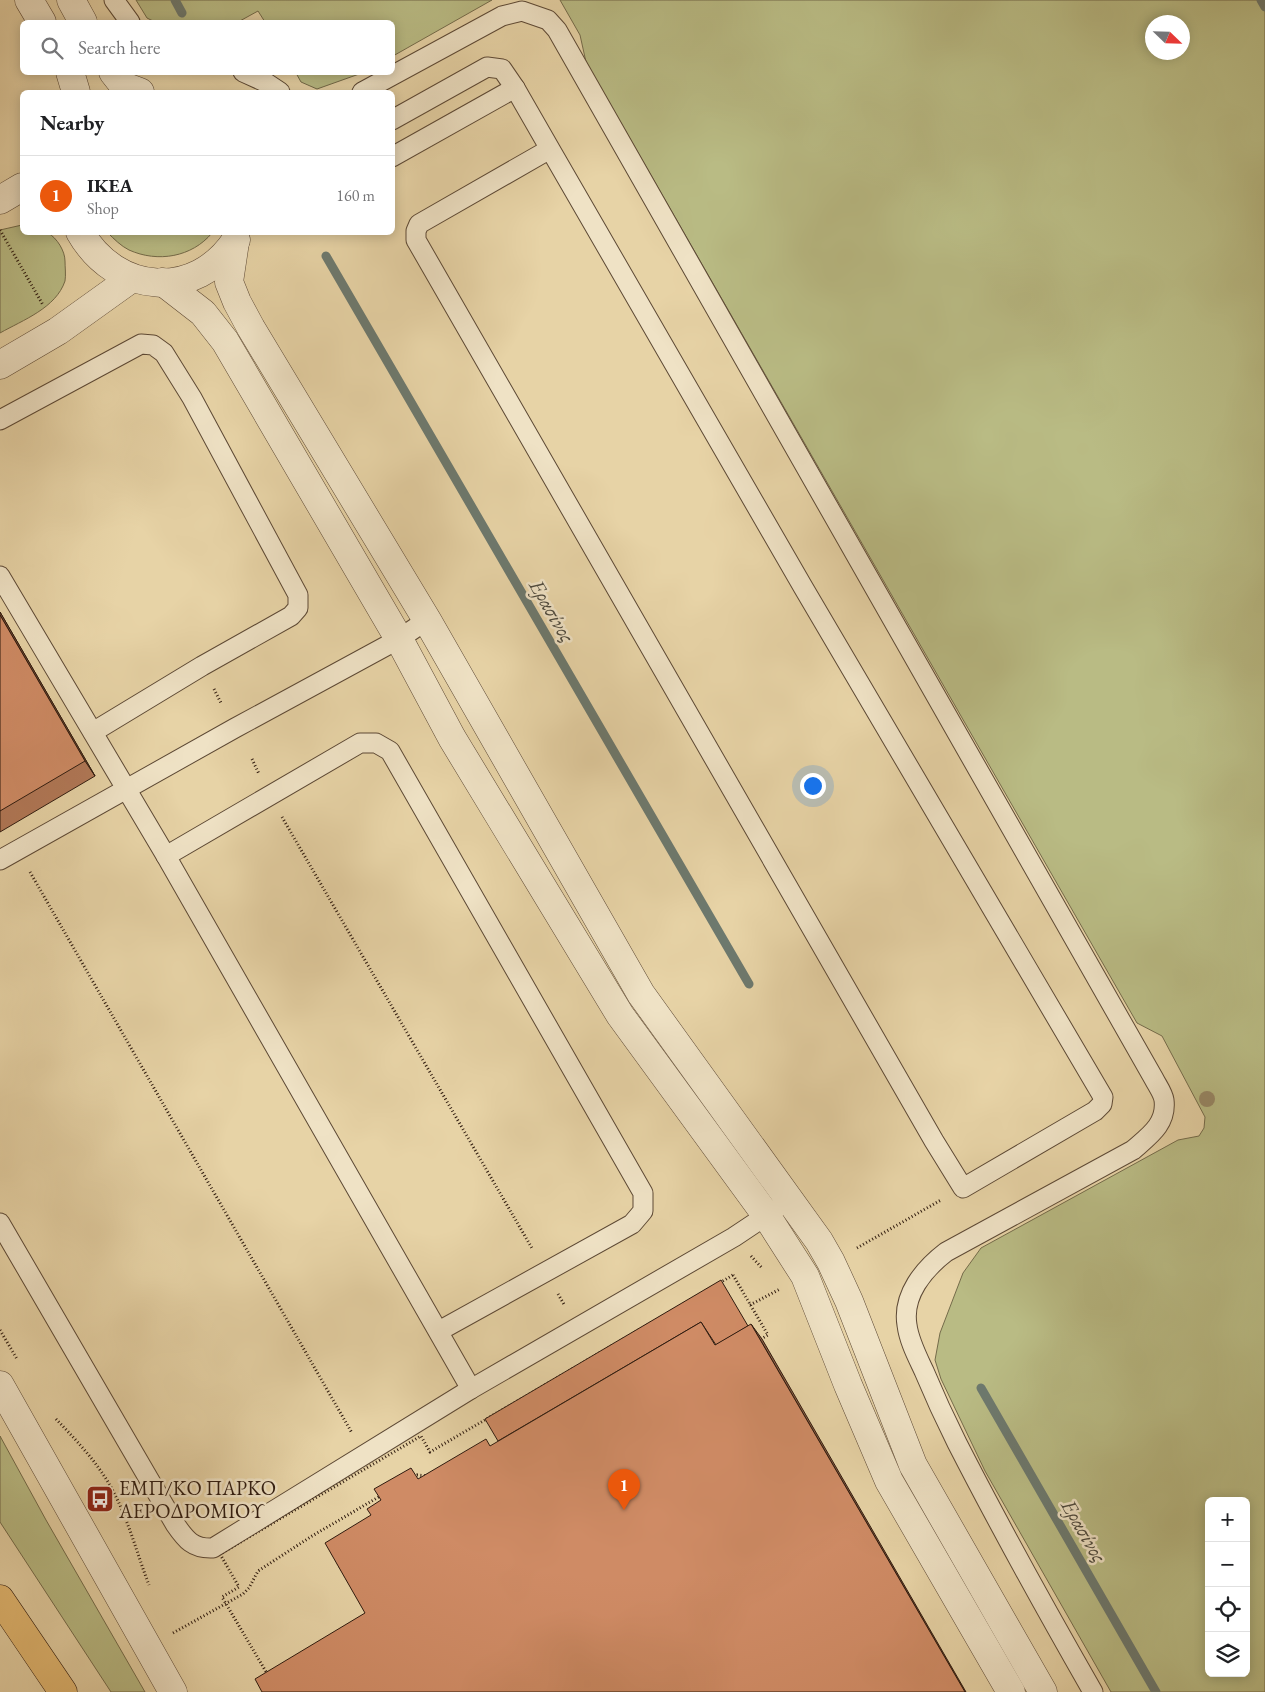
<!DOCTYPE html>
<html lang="en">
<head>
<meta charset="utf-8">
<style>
	:root { --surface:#fff; --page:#f6f6f6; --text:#202124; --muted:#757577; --line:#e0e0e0; --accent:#ea580c }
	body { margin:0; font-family:"EB Garamond",serif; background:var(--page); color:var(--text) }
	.controls { position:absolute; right:15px; bottom:15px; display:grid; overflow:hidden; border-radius:8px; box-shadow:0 2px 12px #0003 }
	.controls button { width:45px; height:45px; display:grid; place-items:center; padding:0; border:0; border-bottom:1px solid var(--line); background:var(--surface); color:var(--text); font:25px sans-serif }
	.compass { position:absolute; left:1145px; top:15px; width:45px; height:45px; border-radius:50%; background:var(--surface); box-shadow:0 2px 12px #0003; rotate:113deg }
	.you { position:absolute; left:812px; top:785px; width:18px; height:18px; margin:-12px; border:4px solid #fff; border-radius:50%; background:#1a73e8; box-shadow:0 0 0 8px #1a73e833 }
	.badge { display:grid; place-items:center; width:32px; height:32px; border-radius:50%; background:var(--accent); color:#fff; font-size:16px; font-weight:700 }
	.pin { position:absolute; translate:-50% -41px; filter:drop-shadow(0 1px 2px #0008) }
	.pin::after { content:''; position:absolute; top:26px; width:18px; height:15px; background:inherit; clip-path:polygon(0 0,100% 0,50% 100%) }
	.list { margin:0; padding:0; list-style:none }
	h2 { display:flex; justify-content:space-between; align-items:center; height:65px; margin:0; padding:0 20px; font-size:21px }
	h2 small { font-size:16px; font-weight:400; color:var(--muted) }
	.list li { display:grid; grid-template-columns:32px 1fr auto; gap:15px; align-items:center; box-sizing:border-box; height:80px; padding:0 20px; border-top:1px solid var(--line) }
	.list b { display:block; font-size:19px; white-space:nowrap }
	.list p { margin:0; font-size:16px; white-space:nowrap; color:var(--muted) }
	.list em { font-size:16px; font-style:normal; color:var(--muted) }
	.icon { flex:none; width:28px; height:28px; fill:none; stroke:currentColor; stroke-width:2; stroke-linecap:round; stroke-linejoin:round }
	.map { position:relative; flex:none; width:1265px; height:1692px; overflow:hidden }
	.search { position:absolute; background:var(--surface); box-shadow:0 2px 12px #0003; left:20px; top:20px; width:375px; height:55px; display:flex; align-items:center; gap:12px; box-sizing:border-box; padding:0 18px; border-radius:8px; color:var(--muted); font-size:19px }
	.panel { position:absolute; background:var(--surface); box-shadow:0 2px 12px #0003; left:20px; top:90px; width:375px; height:145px; border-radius:8px }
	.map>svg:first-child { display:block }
</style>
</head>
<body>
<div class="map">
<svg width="1265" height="1692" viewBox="0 0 1265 1692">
	<rect width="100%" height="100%" fill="#e7d3a6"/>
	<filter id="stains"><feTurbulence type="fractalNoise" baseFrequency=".004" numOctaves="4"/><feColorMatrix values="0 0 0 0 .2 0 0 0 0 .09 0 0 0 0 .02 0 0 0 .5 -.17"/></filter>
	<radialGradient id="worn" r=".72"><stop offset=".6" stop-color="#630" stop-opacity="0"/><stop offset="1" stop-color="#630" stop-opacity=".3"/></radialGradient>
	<g fill="#b9bb84" stroke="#746b4a" fill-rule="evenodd">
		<path d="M136 0H492L393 56 392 22H265L258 11 238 22H155L147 18Z"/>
		<path d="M560 0H1265V1692H1111L985 1471 941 1379 935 1360 940 1333 963 1273 981 1248 1178 1140 1199 1136 1204 1128 1205 1117 1162 1036 1137 1023 586 62 580 35ZM1152 22H1182V52H1152ZM1209 1501H1246V1673H1209Z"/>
		<path d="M296 73H362L317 89 301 82Z"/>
		<path d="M22 225V232L48 233C57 238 65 251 65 261 65 267 66 275 65 281 56 308 23 320 0 333V230Z"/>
		<path d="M108 233H212C192 257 158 263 129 250 121 246 114 239 108 233Z"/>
		<path d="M0 1436 46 1520 145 1692H111L0 1522Z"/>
	</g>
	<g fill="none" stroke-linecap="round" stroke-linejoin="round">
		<g stroke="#6d796e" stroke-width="9">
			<path d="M175 0 182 13"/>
			<path d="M1261 0 1265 7"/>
			<path d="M326 256 749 984"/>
			<path d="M981 1388 1156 1692"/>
		</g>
		<g stroke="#5d4935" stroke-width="21">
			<g id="lane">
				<path d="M114 0 130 22"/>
				<path d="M243 72 265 82 280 92"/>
				<path d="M362 92 502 16 522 11 548 20 557 30 1154 1079C1157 1085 1163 1093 1164 1100 1167 1124 1149 1136 1133 1150L946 1252C924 1269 902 1295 907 1325 909 1341 917 1356 924 1371 934 1395 945 1419 957 1443 1000 1527 1046 1610 1093 1692"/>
				<path d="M392 120 487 67 502 69 515 88 550 149 803 587 1103 1097 1102 1104 1095 1111 963 1188 934 1141 416 240V231L419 224 550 149"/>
				<path d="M392 157 515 88"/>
				<path d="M0 420 141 344 153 345 164 353 192 398 298 595V608L291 616 202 666 93 732"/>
				<path d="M0 576 166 856 471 1389"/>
				<path d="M166 856 360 743H376L390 751 643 1193V1211L632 1224 439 1331"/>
				<path d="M0 860 235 728 399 639 427 620"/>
				<path d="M0 1223 175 1524C186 1540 193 1549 213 1548L471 1389 734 1237 776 1209"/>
			</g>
		</g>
		<g stroke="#5d4935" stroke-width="29">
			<g id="street">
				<path d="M29 0 42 22"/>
				<path d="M71 0 83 22"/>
				<path d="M70 72 76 92"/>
				<path d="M113 72 124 86 140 92"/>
				<path d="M0 200 22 187"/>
				<path d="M80 232C116 295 196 301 236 240"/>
				<path d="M235 242 229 282 237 302 251 328 427 620 641 994 819 1241 831 1262 849 1301 913 1465 1043 1692"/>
				<path d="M163 282 203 313 225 341 399 639 452 738 620 1015 766 1215 805 1276 848 1385 889 1481 1011 1692"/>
				<path d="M0 365 58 331 132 278"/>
				<path d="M0 1385 173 1692"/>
			</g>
		</g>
		<g stroke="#2f1b0f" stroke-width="29">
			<path id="highway" d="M0 1599 63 1692"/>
		</g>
		<g stroke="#2f1b0f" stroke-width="3" stroke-dasharray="1 2.5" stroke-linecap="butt">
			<path d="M0 230 43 305"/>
			<path d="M214 689 221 703"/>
			<path d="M252 759 259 774"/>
			<path d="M282 817 533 1250"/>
			<path d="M30 872 352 1433"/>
			<path d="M857 1248 941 1200"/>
			<path d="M751 1256 762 1268"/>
			<path d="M733 1275 768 1335 726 1360 712 1336 501 1461 497 1454 428 1494 421 1483 385 1504 391 1515 377 1524 381 1530 335 1558 376 1628 275 1687 222 1597 239 1587 220 1554 421 1436 430 1452Z"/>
			<path d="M558 1294 565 1306"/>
			<path d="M750 1305 780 1289"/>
			<path d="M0 1330 17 1359"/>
			<path d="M56 1419C77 1441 99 1464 113 1491 129 1521 137 1554 149 1585"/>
			<path d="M414 1477 417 1475 427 1476"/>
			<path d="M173 1633 243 1594 249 1588 258 1571 312 1536 382 1495"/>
		</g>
		<use href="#lane" stroke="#efe2c5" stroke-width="19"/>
		<use href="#street" stroke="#efe2c5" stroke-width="28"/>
		<use href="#highway" stroke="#e4ba73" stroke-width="28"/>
	</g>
	<circle fill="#988866" cx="1207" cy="1099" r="8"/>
	<path fill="#b27857" stroke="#2f1b0f" d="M0 612 95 776 0 832Z"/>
	<g fill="#916147" stroke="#2f1b0f">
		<path d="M0 612 95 776 85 761 0 615Z"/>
		<path d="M751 1324 762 1339 966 1692H965Z"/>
	</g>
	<g fill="#cf8b65" stroke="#2f1b0f">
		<path d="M0 615 85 761 0 811Z"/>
		<path d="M721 1280 748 1326 716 1345 701 1322 498 1441 485 1419Z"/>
		<path d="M701 1322 715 1345 751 1324 965 1692H262L255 1679 365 1613 325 1543 371 1515 367 1509 381 1500 374 1489 411 1468 418 1479 486 1439 490 1446Z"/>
	</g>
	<defs>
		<g id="bus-square" transform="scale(1.4375)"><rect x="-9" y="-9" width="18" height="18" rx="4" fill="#8f2418" stroke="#efe2c5"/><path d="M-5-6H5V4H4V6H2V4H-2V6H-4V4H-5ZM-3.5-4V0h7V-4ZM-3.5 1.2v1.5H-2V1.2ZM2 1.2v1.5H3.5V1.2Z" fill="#fff"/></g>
	</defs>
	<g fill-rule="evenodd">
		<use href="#bus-square" x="100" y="1499"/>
	</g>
	<g text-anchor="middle" stroke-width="5" stroke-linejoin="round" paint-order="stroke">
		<g font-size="20" fill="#2f1b0f" stroke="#efe2c5" text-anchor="start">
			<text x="119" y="1495">ΕΜΠ/ΚΟ ΠΑΡΚΟ<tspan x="119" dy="23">ΑΕΡΟΔΡΟΜΙΟΥ</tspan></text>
		</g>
		<g font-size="21" font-style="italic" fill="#4e4a3e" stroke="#efe2c5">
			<text transform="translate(552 611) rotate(60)" y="7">Ερασίνος</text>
			<text transform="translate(1084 1531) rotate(60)" y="7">Ερασίνος</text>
		</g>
	</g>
	<rect width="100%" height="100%" filter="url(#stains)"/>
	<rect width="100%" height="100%" fill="url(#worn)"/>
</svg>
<div class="controls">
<button>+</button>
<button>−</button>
<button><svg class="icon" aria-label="locate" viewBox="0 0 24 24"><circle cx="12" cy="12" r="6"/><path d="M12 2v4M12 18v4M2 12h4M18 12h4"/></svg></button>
<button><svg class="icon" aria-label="layers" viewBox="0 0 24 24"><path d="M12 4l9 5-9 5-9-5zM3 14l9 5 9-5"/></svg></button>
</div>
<svg class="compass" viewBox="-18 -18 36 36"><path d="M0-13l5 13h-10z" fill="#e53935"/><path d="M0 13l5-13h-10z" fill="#757577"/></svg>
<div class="you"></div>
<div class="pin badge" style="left:624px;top:1510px">1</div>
<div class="search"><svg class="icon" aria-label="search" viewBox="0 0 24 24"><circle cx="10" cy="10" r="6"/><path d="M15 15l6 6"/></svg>Search here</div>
<section class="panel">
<h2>Nearby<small></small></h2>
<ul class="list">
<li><span class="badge">1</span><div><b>IKEA</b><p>Shop</p></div><em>160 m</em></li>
</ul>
</section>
</div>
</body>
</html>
